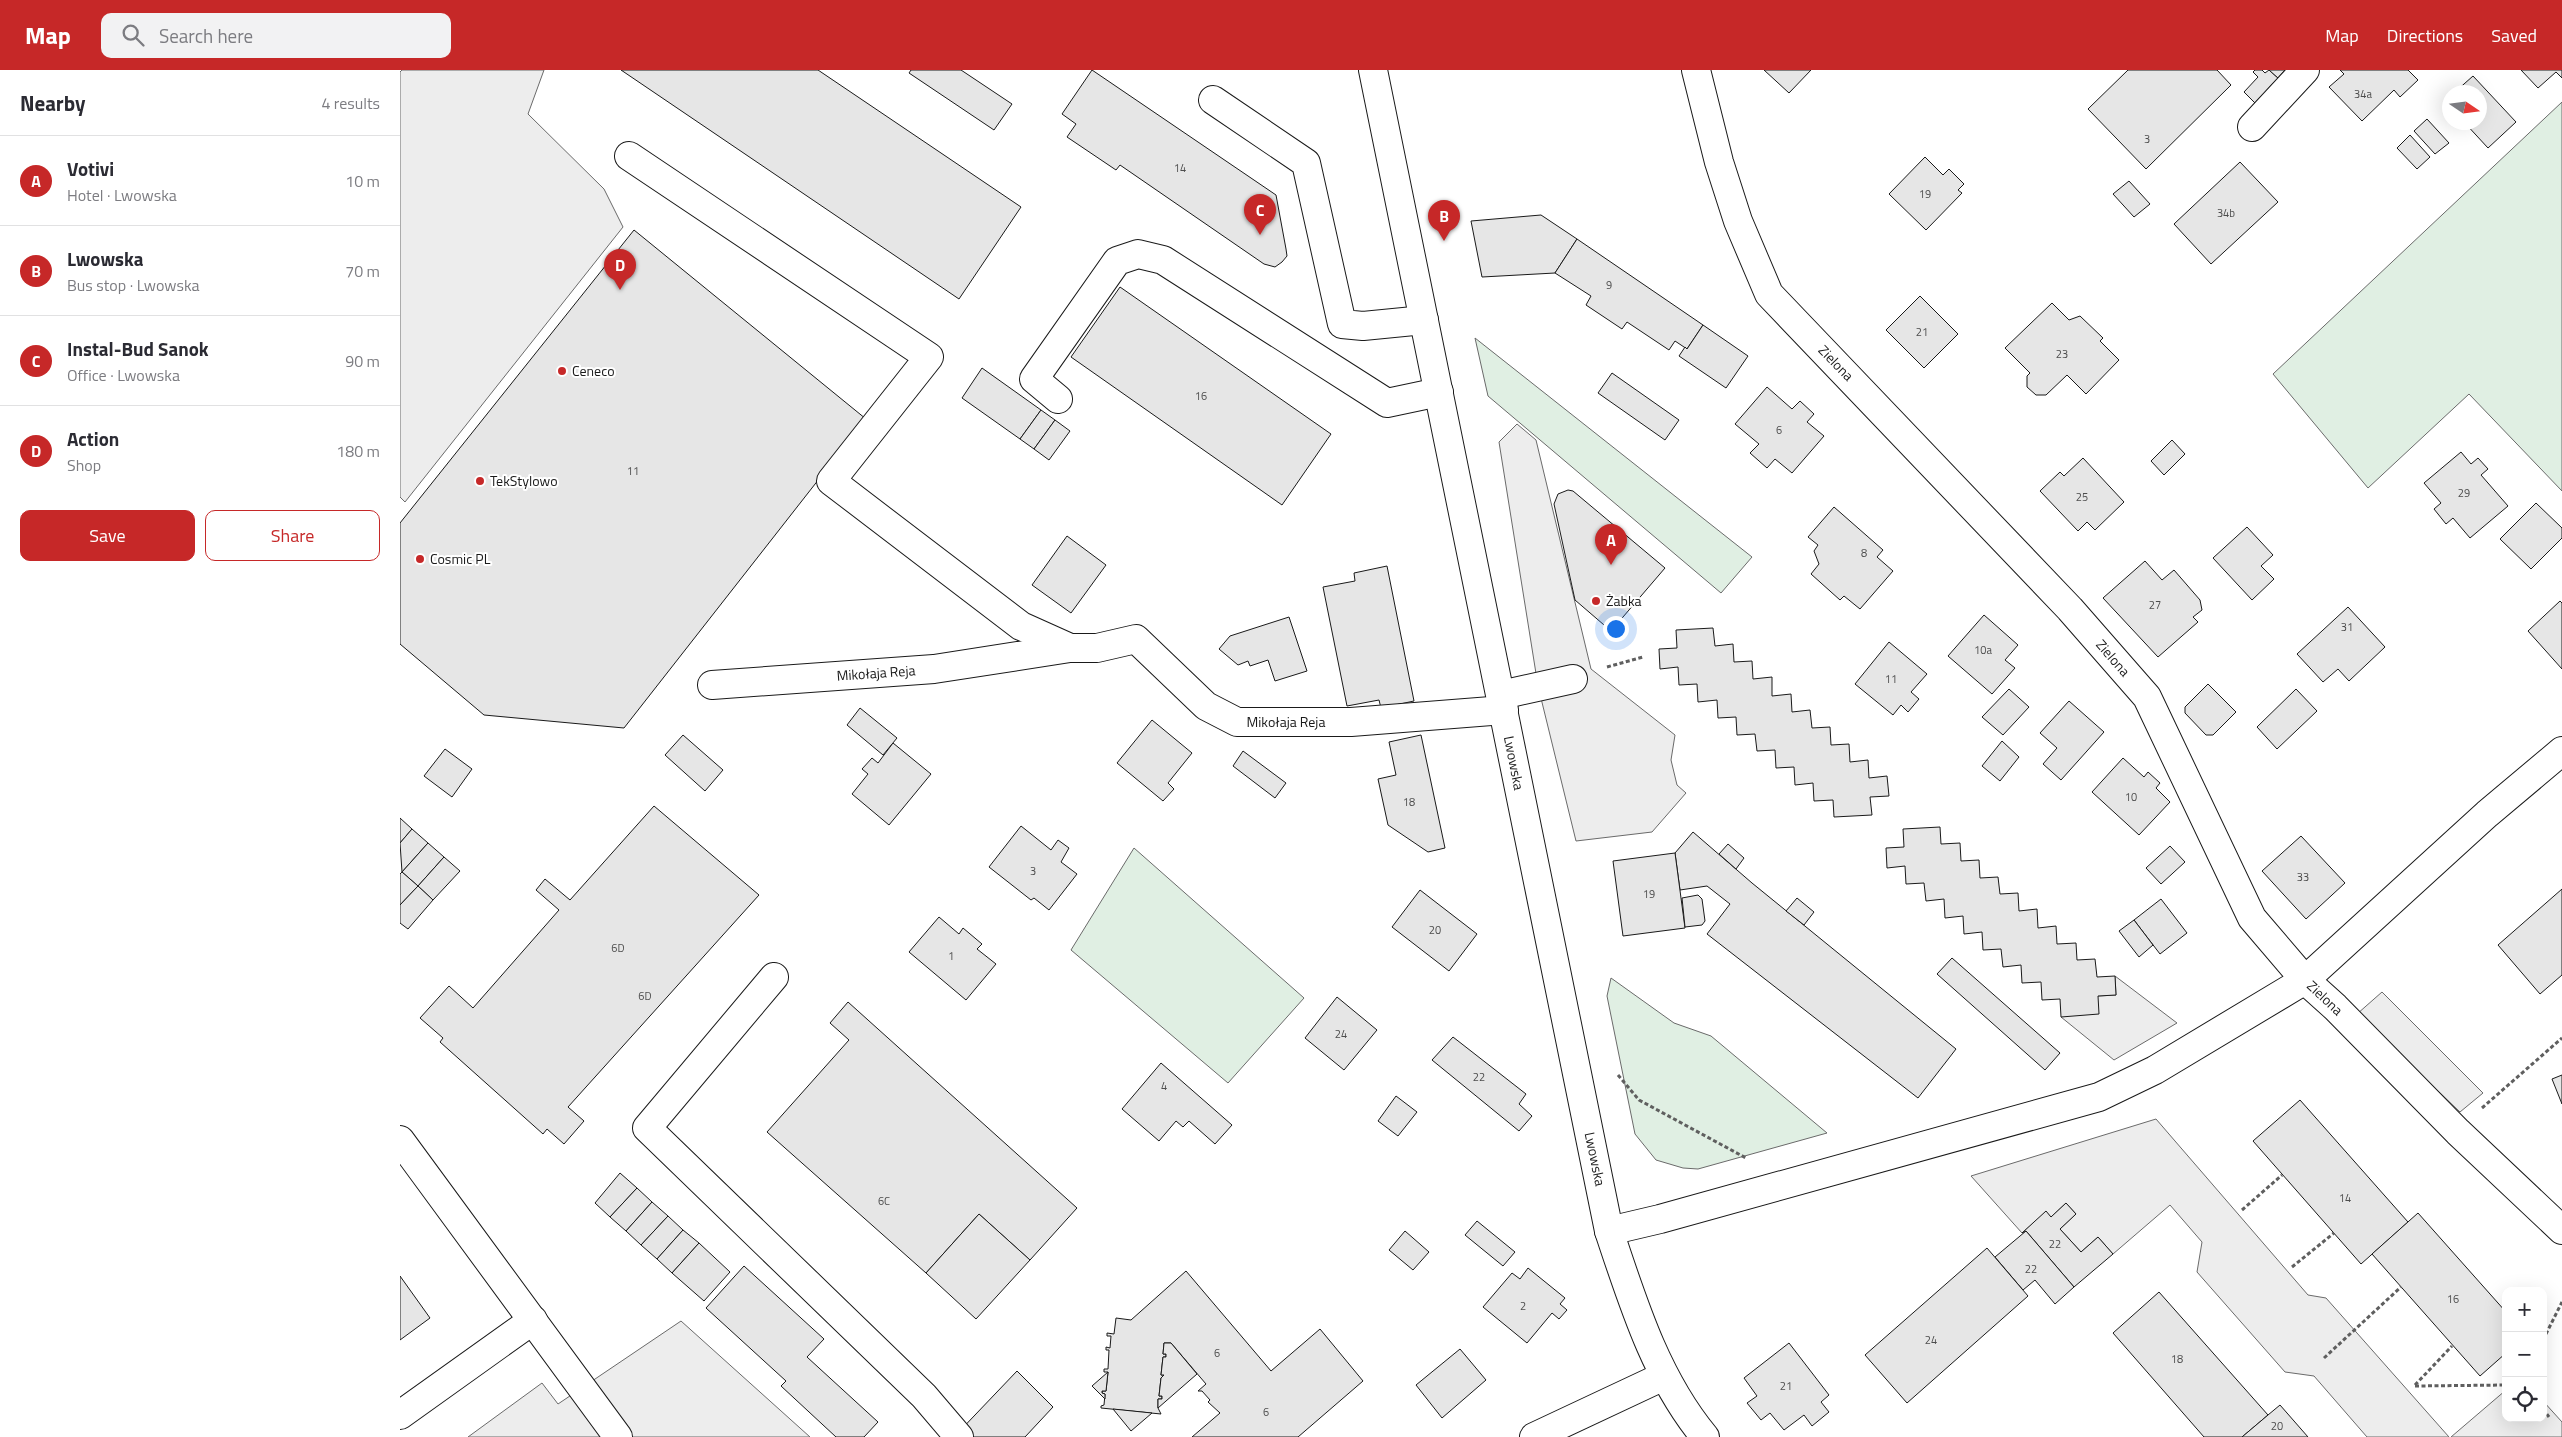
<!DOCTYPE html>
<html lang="en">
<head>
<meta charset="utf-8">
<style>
	:root { --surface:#fff; --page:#f2f2f3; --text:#2b2b33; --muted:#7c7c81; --line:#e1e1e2; --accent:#c62828 }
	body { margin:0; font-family:"Titillium Web",sans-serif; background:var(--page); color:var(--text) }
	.controls { position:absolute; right:15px; bottom:15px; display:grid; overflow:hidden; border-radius:10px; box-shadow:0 5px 20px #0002 }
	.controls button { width:45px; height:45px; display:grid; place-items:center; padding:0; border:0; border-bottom:1px solid var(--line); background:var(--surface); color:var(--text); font:25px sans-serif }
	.compass { position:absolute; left:2042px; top:15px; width:45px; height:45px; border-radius:50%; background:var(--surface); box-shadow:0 5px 20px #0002; rotate:103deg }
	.you { position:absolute; left:1215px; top:558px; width:18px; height:18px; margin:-12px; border:4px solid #fff; border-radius:50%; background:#1a73e8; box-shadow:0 0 0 8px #1a73e833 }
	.badge { display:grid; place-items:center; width:32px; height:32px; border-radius:50%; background:var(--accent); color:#fff; font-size:16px; font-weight:700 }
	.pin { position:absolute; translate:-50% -41px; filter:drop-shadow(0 1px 2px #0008) }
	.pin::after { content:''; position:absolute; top:26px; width:18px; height:15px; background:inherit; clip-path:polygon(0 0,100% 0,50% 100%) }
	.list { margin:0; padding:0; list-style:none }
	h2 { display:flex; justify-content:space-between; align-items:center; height:65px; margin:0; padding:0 20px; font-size:21px }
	h2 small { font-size:16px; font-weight:400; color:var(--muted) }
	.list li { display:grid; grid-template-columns:32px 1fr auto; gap:15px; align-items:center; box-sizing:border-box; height:90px; padding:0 20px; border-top:1px solid var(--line) }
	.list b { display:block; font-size:19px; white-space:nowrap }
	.list p { margin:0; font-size:16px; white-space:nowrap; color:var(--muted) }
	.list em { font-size:16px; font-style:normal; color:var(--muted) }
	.actions { display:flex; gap:10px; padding:15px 20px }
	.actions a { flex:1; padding:11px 0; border:1px solid var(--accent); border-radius:10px; text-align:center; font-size:18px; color:var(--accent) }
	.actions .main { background:var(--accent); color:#fff }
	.icon { flex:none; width:28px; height:28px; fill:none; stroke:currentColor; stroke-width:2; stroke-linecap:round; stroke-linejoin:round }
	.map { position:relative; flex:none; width:2162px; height:1367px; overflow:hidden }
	header { display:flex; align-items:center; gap:30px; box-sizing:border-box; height:70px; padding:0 25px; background:var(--accent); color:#fff }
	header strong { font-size:24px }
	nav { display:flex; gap:28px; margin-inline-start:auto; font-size:18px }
	.search { width:350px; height:45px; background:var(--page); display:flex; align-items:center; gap:12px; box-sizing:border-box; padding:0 18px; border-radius:10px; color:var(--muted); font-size:19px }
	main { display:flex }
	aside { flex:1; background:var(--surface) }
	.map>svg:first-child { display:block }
</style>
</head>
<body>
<header>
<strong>Map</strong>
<div class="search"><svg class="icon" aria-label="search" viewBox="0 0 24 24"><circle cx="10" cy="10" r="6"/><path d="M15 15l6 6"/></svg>Search here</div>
<nav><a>Map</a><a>Directions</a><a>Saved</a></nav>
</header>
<main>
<aside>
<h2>Nearby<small>4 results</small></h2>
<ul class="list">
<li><span class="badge">A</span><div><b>Votivi</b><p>Hotel · Lwowska</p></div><em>10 m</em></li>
<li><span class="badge">B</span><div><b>Lwowska</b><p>Bus stop · Lwowska</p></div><em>70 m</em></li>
<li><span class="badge">C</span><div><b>Instal-Bud Sanok</b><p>Office · Lwowska</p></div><em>90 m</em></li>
<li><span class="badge">D</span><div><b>Action</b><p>Shop</p></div><em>180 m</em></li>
</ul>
<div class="actions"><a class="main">Save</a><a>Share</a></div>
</aside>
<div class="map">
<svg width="2162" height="1367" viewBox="0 0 2162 1367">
	<rect width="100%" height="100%" fill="#fff"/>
	<g fill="#e0efe3" stroke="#6a6a6a">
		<path d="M2162 32V421L2069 324 1968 418 1873 304Z"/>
		<path d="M1075 268 1352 487 1321 523 1088 326Z"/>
		<path d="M734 778 904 928 828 1013 671 880Z"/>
		<path d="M1211 908 1274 953 1311 966 1427 1063 1298 1099 1283 1098 1256 1090 1235 1064 1207 926Z"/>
	</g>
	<g fill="#ededed" stroke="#6a6a6a">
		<path d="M2 0H144L128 44 204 119 223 157 5 432 0 427V2Z"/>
		<path d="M1117 354 1136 370 1191 599 1275 665 1271 690 1277 715 1286 723 1252 762 1176 771 1138 616 1099 372Z"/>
		<path d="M1715 906 1777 953 1714 990 1661 947 1698 926 1716 925Z"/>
		<path d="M1982 922 2083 1023 2060 1042 1957 944Z"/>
		<path d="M1756 1049 1908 1225 1926 1228 2049 1367H1967L1914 1306 1885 1302 1797 1202 1802 1172 1770 1135 1713 1184 1698 1167 1681 1182 1660 1159 1676 1144 1666 1133 1651 1147 1646 1142 1622 1163 1571 1106Z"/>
		<path d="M281 1251 410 1367H68L142 1313 158 1334Z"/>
		<path d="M2106 1320V1348H2143V1331L2162 1352V1367H2051Z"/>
	</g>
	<g fill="#e6e6e6" stroke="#1a1a1a">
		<path d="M221 0H418L621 137 559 229Z"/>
		<path d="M511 0H561L612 34 594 60 509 3Z"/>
		<path d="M692 0 876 125 886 179 887 186 882 192 875 197 864 194 720 95 716 100 667 67 676 54 662 44Z"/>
		<path d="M1364 0H1411L1389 23Z"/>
		<path d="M1728 0H1817L1831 15 1746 99 1688 39Z"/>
		<path d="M1855 0H1862L1865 3 1869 0 1878 8 1855 33 1844 22 1858 7 1853 2Z"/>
		<path d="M1869 0H1885L1878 8Z"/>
		<path d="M1940 0H2008L2018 10 2000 27 1994 20 1962 51 1929 17 1944 4Z"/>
		<path d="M2121 0H2162V8L2156 2 2138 18Z"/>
		<path d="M2073 6 2116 52 2088 78 2064 52H2080V22H2055Z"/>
		<path d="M2027 49 2049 73 2035 84 2014 61Z"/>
		<path d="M2010 65 2030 87 2017 99 1997 78Z"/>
		<path d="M1525 87 1543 105 1549 99 1564 114 1558 120 1562 123 1526 160 1489 124Z"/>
		<path d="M1840 92 1878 132 1811 194 1774 154Z"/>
		<path d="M1729 111 1750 134 1734 147 1713 124Z"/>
		<path d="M1141 145 1177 169 1155 203 1082 207 1071 151Z"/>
		<path d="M234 160 466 349 224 658 84 645 0 574V453Z"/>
		<path d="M1177 169 1303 255 1287 279 1275 271 1269 280 1227 252 1222 259 1186 235 1191 226 1155 203Z"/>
		<path d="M720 217 931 364 882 435 671 287Z"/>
		<path d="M1520 226 1558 264 1524 298 1486 260Z"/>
		<path d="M1652 233 1669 250 1680 246 1703 268 1700 271 1719 290 1686 324 1667 305 1646 325H1636L1627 317V306L1630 303 1605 278Z"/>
		<path d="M1303 255 1348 286 1326 318 1279 286 1285 277 1287 279Z"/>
		<path d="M582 298 641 340 620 369 562 328Z"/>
		<path d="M1212 303 1279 350 1265 370 1198 323Z"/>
		<path d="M1367 317 1392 339 1400 331 1414 344 1407 352 1424 366 1392 403 1375 389 1367 398 1350 383 1359 374 1335 354Z"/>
		<path d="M641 340 655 350 634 379 620 369Z"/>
		<path d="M655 350 670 361 649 390 634 379Z"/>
		<path d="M1772 370 1785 384 1764 405 1751 391Z"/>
		<path d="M2061 382 2071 394 2078 388 2088 399 2081 405 2108 436 2070 468 2053 448 2046 454 2034 439 2041 433 2024 413Z"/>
		<path d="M1683 388 1724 432 1695 460 1687 452 1678 461 1640 421 1660 402 1664 406Z"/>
		<path d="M1168 420 1173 421 1265 498 1211 561 1175 530 1154 434 1158 424Z"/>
		<path d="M2136 433 2162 458V468L2131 499 2100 469Z"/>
		<path d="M1434 437 1483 480 1477 487 1493 501 1460 539 1444 526 1440 530 1411 504 1419 494 1414 481 1418 475 1408 467Z"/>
		<path d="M1847 457 1873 485 1861 496 1874 509 1852 530 1813 488Z"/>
		<path d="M667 466 706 495 671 543 632 515Z"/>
		<path d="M1745 491 1762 510 1774 500 1800 530 1802 540 1793 547 1798 552 1758 587 1703 528Z"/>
		<path d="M987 496 1014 631 981 638 979 630 947 636 923 517 955 511 954 503Z"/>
		<path d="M2160 531 2162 533V599L2128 561Z"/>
		<path d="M1948 537 1985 577 1949 611 1938 599 1923 612 1897 584Z"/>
		<path d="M1584 545 1618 575 1605 590 1615 598 1592 624 1548 586Z"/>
		<path d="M889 547 907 601 875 611 868 590 850 596 848 591 838 595 819 579 830 566Z"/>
		<path d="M1313 558 1315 576 1333 574 1334 592 1352 591 1353 609 1372 607V626L1391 624 1392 642 1410 640 1412 658 1430 657 1431 675 1449 674 1450 692 1468 690 1469 708 1487 706 1489 726 1470 727 1472 745 1434 747 1433 730 1414 731 1413 713 1395 715 1394 697 1376 698 1375 680 1357 681 1355 664 1337 665 1336 647 1318 648 1317 630 1298 632 1297 614 1279 615 1278 597 1260 599 1259 579 1277 578 1276 560Z"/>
		<path d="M1489 572 1527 604 1511 622 1519 629 1508 642 1501 635 1493 645 1455 614Z"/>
		<path d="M1808 614 1836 642 1813 665H1806L1785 643V637Z"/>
		<path d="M1609 619 1629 637 1603 665 1582 647Z"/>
		<path d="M1896 619 1917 641 1877 679 1857 657Z"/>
		<path d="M1669 631 1704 662 1661 710 1643 694 1657 678 1640 663Z"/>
		<path d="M460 638 497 668 483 685 447 655Z"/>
		<path d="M752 650 792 683 768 713 774 719 763 731 717 693Z"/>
		<path d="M283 665 323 700 305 721 265 685Z"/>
		<path d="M1021 665 1045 778 1028 782 988 755 978 709 996 705 989 672Z"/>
		<path d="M1602 671 1619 687 1600 711 1582 696Z"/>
		<path d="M493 673 531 704 489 755 452 724 468 704 462 699 472 688 478 693Z"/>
		<path d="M45 679 72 699 52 727 24 706Z"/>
		<path d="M843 681 886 713 875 728 833 696Z"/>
		<path d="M1723 688 1744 707 1748 702 1760 713 1756 718 1770 732 1739 765 1692 722Z"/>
		<path d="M254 736 359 825 168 1037 184 1051 164 1074 147 1059 143 1064 40 972 43 968 20 948 49 916 73 938 159 840 136 820 145 809 170 830Z"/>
		<path d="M0 748 12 759 0 773Z"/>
		<path d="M621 756 651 780 658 770 669 778 661 792 677 804 649 840 634 828 631 830 589 797Z"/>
		<path d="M1540 757 1541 774 1560 773 1561 791 1579 790 1580 808 1598 807 1600 824 1618 823 1619 841 1637 839 1638 858 1656 856 1657 874 1676 873 1677 890 1695 889 1697 907 1715 906 1716 925 1698 926 1699 944 1661 947 1660 929 1642 930 1641 912 1622 913 1621 895 1603 897 1601 879 1583 880 1582 862 1564 864 1563 846 1545 848 1544 829 1526 831 1524 813 1506 814 1505 796 1487 798 1486 778 1504 777 1503 759Z"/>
		<path d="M12 759 28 773 2 802 0 773Z"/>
		<path d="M1293 762 1352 813 1556 979 1518 1028 1307 864 1330 834 1307 816 1280 820 1275 783Z"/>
		<path d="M1901 766 1945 813 1906 849 1862 801Z"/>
		<path d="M28 773 44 787 18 816 2 802Z"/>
		<path d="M1328 774 1344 788 1336 799 1319 784Z"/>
		<path d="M1770 776 1785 792 1761 814 1746 798Z"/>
		<path d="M1275 783 1285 858 1223 866 1213 791Z"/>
		<path d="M44 787 60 801 33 830 18 816Z"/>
		<path d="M2 802 18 816 0 835V804Z"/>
		<path d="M18 816 33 830 8 859 0 853V835Z"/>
		<path d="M2162 819V905L2140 924 2098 875Z"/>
		<path d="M1020 820 1077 864 1049 901 992 857Z"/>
		<path d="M1298 825 1302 829 1305 851 1302 855 1285 857 1282 828Z"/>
		<path d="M1397 828 1414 842 1404 855 1386 841Z"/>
		<path d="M1761 829 1787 863 1760 884 1734 850Z"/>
		<path d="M539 847 559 864 563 858 582 874 577 879 596 894 566 930 509 882Z"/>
		<path d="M1734 850 1753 875 1739 887 1719 861Z"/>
		<path d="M1552 888 1660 983 1645 1000 1537 904Z"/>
		<path d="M937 927 977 960 944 1000 905 968Z"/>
		<path d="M448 932 677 1138 630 1190 579 1144 526 1203 367 1062 449 970 430 953Z"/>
		<path d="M1053 967 1126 1024 1119 1034 1132 1046 1119 1061 1032 990Z"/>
		<path d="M761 993 832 1055 815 1074 789 1051 783 1057 776 1051 759 1071 722 1039Z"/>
		<path d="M2162 1005V1034L2152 1009Z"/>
		<path d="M996 1026 1017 1042 998 1066 978 1051Z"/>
		<path d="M1900 1030 2008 1152 1961 1194 1853 1071Z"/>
		<path d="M220 1103 237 1118 210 1147 195 1133Z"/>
		<path d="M237 1118 252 1132 226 1161 210 1147Z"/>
		<path d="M252 1132 268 1146 241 1175 226 1161Z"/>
		<path d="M1666 1133 1676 1144 1660 1159 1681 1182 1698 1167 1713 1184 1674 1217 1626 1161 1622 1163 1646 1141 1651 1147Z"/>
		<path d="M2018 1143 2106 1242V1283L2080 1306 1972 1184Z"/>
		<path d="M579 1144 630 1190 576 1249 526 1203Z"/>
		<path d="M268 1146 283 1160 257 1189 241 1175Z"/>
		<path d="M1077 1151 1115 1182 1103 1196 1065 1165Z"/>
		<path d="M283 1160 299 1173 272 1203 257 1189Z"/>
		<path d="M1005 1161 1029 1182 1013 1200 989 1180Z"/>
		<path d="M1626 1161 1674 1217 1655 1234 1635 1210 1623 1220 1595 1187Z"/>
		<path d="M299 1173 330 1202 304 1231 272 1203Z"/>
		<path d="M1587 1178 1628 1226 1507 1333 1465 1285Z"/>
		<path d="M344 1196 424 1269 407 1287 478 1352 464 1367H436L381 1316 386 1311 306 1238Z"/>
		<path d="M1128 1198 1165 1228 1160 1234 1167 1240 1159 1249 1152 1243 1127 1273 1083 1237 1112 1203 1120 1209Z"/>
		<path d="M786 1201 871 1301 920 1259 963 1311 898 1367H792L820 1343 808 1332 810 1330 802 1321H798L806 1314 771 1273H764L763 1284H766V1287H763L761 1305H764L761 1308 759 1326H762V1329H758V1338L761 1344 701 1338V1336L704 1335 705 1324 702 1323V1321H706L708 1302H704V1299H708L709 1280H706V1277L710 1278 711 1266H707V1263L714 1264 716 1248 731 1250Z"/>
		<path d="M0 1206 30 1248 0 1270Z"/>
		<path d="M1759 1222 1868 1345 1842 1367H1804L1713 1263Z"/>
		<path d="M764 1273H771L797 1304 758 1338V1329H762V1326H759L761 1308 764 1305H761L763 1287H766V1284H763Z"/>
		<path d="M1389 1273 1429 1325 1421 1332 1429 1342 1412 1356 1404 1345 1384 1360 1370 1343 1361 1350 1347 1333 1357 1326 1344 1308Z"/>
		<path d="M1060 1279 1086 1310 1042 1348 1016 1315Z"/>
		<path d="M617 1301 653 1337 625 1367H554Z"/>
		<path d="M708 1302 706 1321H702V1323L705 1324V1329L692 1316Z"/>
		<path d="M1880 1335 1908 1367H1842L1868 1345Z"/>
		<path d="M713 1339 752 1343 731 1361Z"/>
	</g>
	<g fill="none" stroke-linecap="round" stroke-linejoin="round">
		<g stroke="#1a1a1a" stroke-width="30">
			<g id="minor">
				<path d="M1296 0 1319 92 1338 151 1369 224 1670 539 1747 627 1852 848 1905 910 1935 937 2058 1062 2162 1160"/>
				<path d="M813 30 906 93 942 254 963 256 1024 250"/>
				<path d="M1852 57 1905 0"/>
				<path d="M229 86 529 287 431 411 621 556 670 578H697L736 569 806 636 837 652H951L1104 640"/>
				<path d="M658 329 634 309 717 191 738 184 763 190 987 333 1039 322"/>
				<path d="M312 615 534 599 670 578"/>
				<path d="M1101 625 1173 609"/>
				<path d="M374 907 247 1058 524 1326 559 1367"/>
				<path d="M0 1070 218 1367"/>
				<path d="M1209 1161 1260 1149 1699 1027 1755 1000 1905 910 2087 744 2162 681"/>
				<path d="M0 1345 133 1250"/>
				<path d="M1134 1367 1264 1306"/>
			</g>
		</g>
		<g stroke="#1a1a1a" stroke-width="30">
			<path id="major" d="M973 0 1209 1161C1233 1233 1256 1308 1305 1367"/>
		</g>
		<g stroke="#5f5f5f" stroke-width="3" stroke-dasharray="4 2.5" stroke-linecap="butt">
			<path d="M1207 597 1243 587"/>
			<path d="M1218 1005 1239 1030 1346 1088"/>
			<path d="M2082 1038 2162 968"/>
			<path d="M1842 1140 1882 1105"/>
			<path d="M1892 1197 1934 1163"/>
			<path d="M2143 1270 2162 1232"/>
			<path d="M1924 1288 2001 1217"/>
			<path d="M2015 1315 2052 1276"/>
			<path d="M2015 1316 2106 1315"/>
			<path d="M2143 1339 2149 1347"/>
		</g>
		<use href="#minor" stroke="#fff" stroke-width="28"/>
		<use href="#major" stroke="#fff" stroke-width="28"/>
	</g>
	<g fill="#c62828" stroke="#fff" stroke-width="2">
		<circle cx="162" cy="301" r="5"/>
		<circle cx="80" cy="411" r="5"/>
		<circle cx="20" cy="489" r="5"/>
		<circle cx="1196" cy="531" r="5"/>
	</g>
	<g text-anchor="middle" stroke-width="4" stroke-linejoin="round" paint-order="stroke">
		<g font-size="11" fill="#4d4d4d">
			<text x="1963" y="28">34a</text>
			<text x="1747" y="73">3</text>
			<text x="780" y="102">14</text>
			<text x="1525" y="128">19</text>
			<text x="1826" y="147">34b</text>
			<text x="1209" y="219">9</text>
			<text x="1522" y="266">21</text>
			<text x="1662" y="288">23</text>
			<text x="801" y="330">16</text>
			<text x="1379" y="364">6</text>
			<text x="233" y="405">11</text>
			<text x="2064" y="427">29</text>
			<text x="1682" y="431">25</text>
			<text x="1464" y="487">8</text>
			<text x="1755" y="539">27</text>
			<text x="1947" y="561">31</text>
			<text x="1583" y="584">10a</text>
			<text x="1491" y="613">11</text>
			<text x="1731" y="731">10</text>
			<text x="1009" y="736">18</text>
			<text x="633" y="805">3</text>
			<text x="1903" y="811">33</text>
			<text x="1249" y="828">19</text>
			<text x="1035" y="864">20</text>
			<text x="218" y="882">6D</text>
			<text x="551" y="890">1</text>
			<text x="245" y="930">6D</text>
			<text x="941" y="968">24</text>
			<text x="1079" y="1011">22</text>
			<text x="764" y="1020">4</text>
			<text x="1945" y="1132">14</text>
			<text x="484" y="1135">6C</text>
			<text x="1655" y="1178">22</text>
			<text x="1631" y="1203">22</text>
			<text x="2053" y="1233">16</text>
			<text x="1123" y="1240">2</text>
			<text x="1531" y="1274">24</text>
			<text x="817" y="1287">6</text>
			<text x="1777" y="1293">18</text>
			<text x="1386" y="1320">21</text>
			<text x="866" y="1346">6</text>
			<text x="1877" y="1360">20</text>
		</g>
		<g font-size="14" fill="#1a1a1a" stroke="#fff">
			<text transform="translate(1436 293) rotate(46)" y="5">Zielona</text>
			<text transform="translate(1713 588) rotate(49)" y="5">Zielona</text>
			<text transform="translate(476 603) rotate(-4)" y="5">Mikołaja Reja</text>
			<text x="886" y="657">Mikołaja Reja</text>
			<text transform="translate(1114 693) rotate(79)" y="5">Lwowska</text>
			<text transform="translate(1925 928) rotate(43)" y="5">Zielona</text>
			<text transform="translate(1195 1089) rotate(78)" y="5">Lwowska</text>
		</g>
		<g font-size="14" fill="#1a1a1a" stroke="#fff" text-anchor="start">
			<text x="172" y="306">Ceneco</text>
			<text x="90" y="416">TekStylowo</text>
			<text x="30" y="494">Cosmic PL</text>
			<text x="1206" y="536">Żabka</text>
		</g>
	</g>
</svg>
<div class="controls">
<button>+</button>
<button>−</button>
<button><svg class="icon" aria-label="locate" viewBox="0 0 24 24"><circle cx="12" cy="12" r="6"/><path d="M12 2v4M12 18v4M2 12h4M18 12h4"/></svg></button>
</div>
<svg class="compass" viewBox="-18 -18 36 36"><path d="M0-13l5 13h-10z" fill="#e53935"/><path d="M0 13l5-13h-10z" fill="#7c7c81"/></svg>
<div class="you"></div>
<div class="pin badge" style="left:1211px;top:495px">A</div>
<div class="pin badge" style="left:1044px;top:171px">B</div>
<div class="pin badge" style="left:860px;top:165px">C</div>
<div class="pin badge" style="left:220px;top:220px">D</div>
</div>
</main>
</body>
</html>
